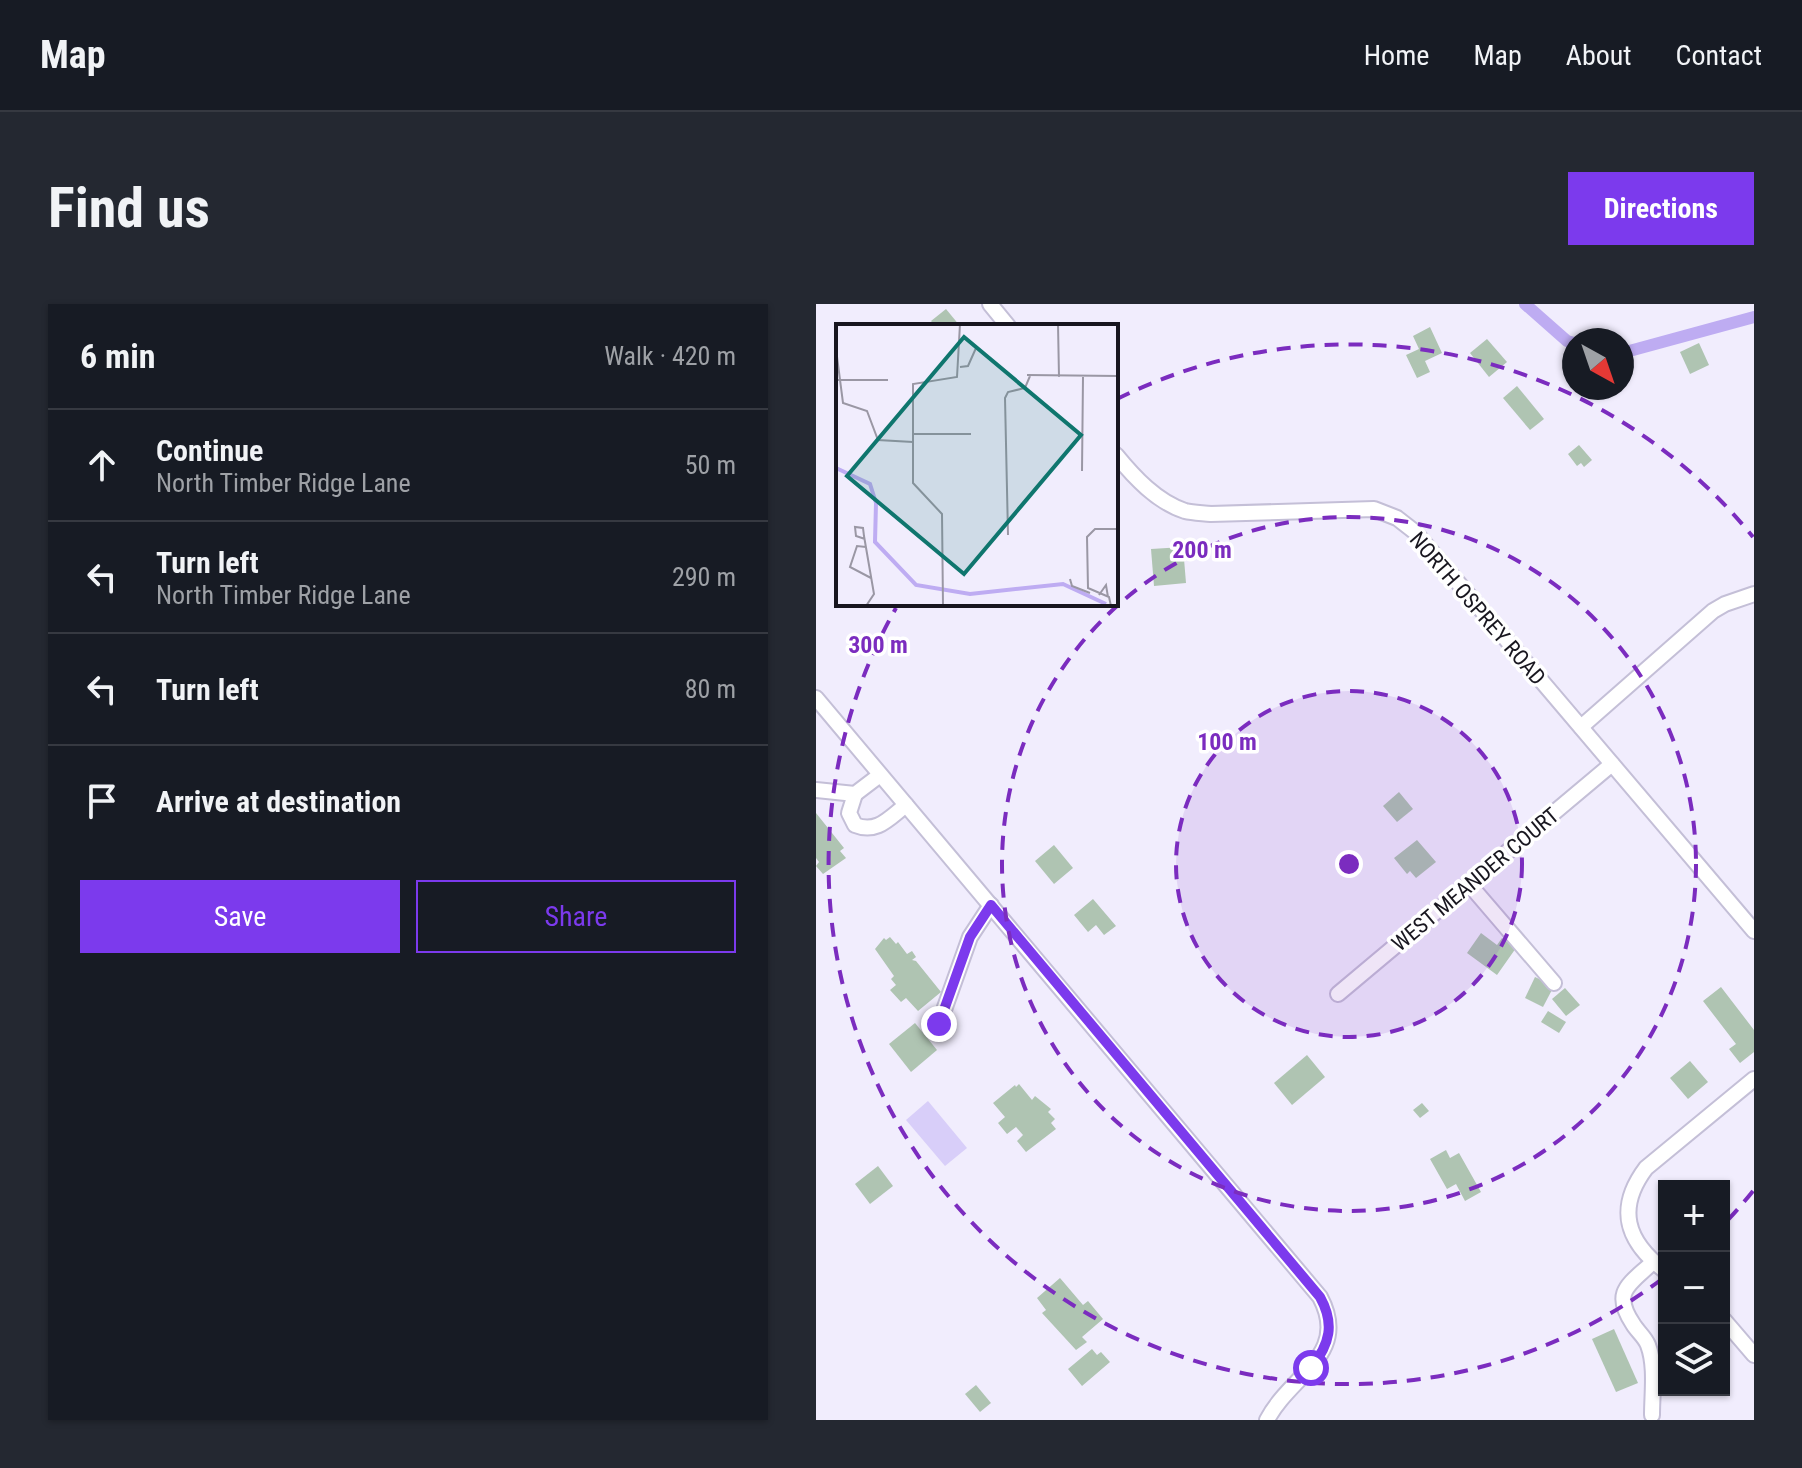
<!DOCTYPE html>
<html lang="en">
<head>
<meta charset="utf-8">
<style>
	:root { --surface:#171b24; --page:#242831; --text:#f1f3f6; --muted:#9ea1a6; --line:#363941; --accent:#7c3aed }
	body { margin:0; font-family:"Roboto Condensed",sans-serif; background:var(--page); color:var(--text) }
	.controls { position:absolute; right:24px; bottom:24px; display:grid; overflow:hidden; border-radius:0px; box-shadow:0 2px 6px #0004 }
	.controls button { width:72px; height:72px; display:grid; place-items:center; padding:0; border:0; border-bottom:2px solid var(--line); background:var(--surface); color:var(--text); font:40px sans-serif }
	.compass { position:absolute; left:746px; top:24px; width:72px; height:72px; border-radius:50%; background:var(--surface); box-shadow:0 2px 6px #0004; rotate:140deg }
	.stop { position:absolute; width:24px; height:24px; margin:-18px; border:6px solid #7c3aed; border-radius:50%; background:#fff }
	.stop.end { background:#7c3aed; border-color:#fff; box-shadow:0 2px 8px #0008 }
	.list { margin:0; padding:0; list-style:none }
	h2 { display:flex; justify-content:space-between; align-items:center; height:104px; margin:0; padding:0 32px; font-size:34px }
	h2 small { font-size:26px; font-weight:400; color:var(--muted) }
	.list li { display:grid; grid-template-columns:52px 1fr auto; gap:24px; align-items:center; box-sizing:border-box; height:112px; padding:0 32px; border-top:2px solid var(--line) }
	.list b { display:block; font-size:30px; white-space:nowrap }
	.list p { margin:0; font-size:26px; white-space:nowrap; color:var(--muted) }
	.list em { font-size:26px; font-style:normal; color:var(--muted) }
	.actions { display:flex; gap:16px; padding:24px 32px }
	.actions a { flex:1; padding:18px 0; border:2px solid var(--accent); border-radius:0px; text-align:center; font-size:28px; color:var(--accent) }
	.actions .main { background:var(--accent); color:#fff }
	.icon { flex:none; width:44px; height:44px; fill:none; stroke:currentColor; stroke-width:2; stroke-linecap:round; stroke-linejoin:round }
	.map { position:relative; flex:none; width:938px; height:1116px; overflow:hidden; border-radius:0px }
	header { display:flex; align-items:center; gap:48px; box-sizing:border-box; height:112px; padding:0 40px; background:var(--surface); border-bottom:2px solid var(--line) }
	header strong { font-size:38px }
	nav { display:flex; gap:44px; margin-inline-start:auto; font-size:28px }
	.intro { display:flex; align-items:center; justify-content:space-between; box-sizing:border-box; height:192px; padding:0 48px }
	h1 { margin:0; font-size:56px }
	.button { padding:20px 36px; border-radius:0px; background:var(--accent); color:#fff; font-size:28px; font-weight:700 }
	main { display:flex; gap:48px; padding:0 48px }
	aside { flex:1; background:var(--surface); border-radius:0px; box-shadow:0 2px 6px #0004 }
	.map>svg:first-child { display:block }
</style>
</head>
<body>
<header>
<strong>Map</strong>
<nav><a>Home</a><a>Map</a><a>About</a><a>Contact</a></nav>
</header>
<div class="intro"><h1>Find us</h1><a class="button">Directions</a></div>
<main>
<aside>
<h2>6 min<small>Walk · 420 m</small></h2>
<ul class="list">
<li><svg class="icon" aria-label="ahead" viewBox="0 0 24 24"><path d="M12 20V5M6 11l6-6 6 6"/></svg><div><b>Continue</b><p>North Timber Ridge Lane</p></div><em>50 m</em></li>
<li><svg class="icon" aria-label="left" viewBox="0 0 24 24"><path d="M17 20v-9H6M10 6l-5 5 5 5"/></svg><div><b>Turn left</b><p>North Timber Ridge Lane</p></div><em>290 m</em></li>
<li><svg class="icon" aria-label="left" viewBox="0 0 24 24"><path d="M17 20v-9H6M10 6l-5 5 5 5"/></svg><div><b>Turn left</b></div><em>80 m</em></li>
<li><svg class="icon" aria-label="arrive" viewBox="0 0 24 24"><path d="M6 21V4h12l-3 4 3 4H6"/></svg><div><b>Arrive at destination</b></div></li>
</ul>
<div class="actions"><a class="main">Save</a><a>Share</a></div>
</aside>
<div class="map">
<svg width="938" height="1116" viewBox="0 0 938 1116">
	<rect width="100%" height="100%" fill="#f1edfd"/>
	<path fill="#d8cef9" d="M112 797 151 844 129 862 90 816Z"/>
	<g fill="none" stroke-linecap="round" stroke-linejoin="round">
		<g stroke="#beacf2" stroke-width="12">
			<path d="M709 0 751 37 758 39"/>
			<path d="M806 49 938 13"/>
		</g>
	</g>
	<g fill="#afc4b2">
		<path d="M130 5 144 22H119L115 17Z"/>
		<path d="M614 23 626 49 609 57 614 68 601 74 590 51 603 45 597 32Z"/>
		<path d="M671 35 691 58 673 73 654 49Z"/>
		<path d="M883 39 893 61 874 70 864 48Z"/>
		<path d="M701 82 728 115 714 126 687 94Z"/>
		<path d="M763 141 776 156 768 163 765 159 761 162 752 150Z"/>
		<path d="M367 243 370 279 338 282 335 245Z"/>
		<path d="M583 488 597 505 581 518 567 502Z"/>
		<path d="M0 509 28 544 24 547 30 554 7 570 0 562 3 558 0 554Z"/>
		<path d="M601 536 620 558 600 574 594 567 591 570 578 554Z"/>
		<path d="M238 541 257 564 238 580 219 557Z"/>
		<path d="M277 595 300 622 288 631 280 621 272 628 258 611Z"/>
		<path d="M665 629 681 641 686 634 700 644 681 671 651 649Z"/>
		<path d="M74 633 80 640 82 638 91 650 96 647 100 653 96 656 100 657 125 688 102 707 90 694 85 698 74 686 80 681 75 675 78 672 59 645 68 634 70 636Z"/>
		<path d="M719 673 738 682 727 703 709 694Z"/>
		<path d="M905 683 938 726V748L924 759 913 745 920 740 887 697Z"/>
		<path d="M749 684 764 701 750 712 736 695Z"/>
		<path d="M732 707 750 718 743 729 725 718Z"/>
		<path d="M99 719 121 746 95 768 73 740Z"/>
		<path d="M491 751 509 773 476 801 458 779Z"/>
		<path d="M874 757 892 778 872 795 854 774Z"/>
		<path d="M203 780 216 796 219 792 235 805 232 808 239 815 235 819 240 825 210 848 201 837 207 831 200 823 191 830 182 819 189 813 177 799 199 781 200 783Z"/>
		<path d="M606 799 613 807 604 814 597 806Z"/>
		<path d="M630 846 634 854 643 849 665 888 649 897 640 880 631 885 614 855Z"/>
		<path d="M62 862 77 882 54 900 39 880Z"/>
		<path d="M244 974 267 1001 272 997 287 1015 266 1033 271 1038 260 1046 226 1009 230 1006 221 994Z"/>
		<path d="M798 1025 822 1079 800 1088 776 1035Z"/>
		<path d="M276 1045 281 1051 285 1048 294 1058 266 1082 252 1065Z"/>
		<path d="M160 1081 175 1099 164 1108 149 1090Z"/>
	</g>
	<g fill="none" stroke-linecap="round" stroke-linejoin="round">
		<g stroke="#c4bfd7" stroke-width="18">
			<g id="minor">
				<path d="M174 0 192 22"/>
				<path d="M300 151C318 173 341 198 369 207 377 209 387 209 395 210L558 205 581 214 599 228 938 627"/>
				<path d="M0 394 504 993C535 1051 474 1071 451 1116"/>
				<path d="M765 423 897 307 909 300 938 290"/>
				<path d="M0 486 39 490 64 471"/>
				<path d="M39 490 33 509 39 521C61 530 73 514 90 501"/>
				<path d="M653 580 738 679"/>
				<path d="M522 690 796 460"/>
				<path d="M123 720 154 633 175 601"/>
				<path d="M848 966C810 937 800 904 830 864L938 775"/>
				<path d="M908 1016 938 1051"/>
				<path d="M836 1111C836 1089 840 1062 832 1041 829 1033 821 1027 817 1020 795 987 814 980 837 958"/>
			</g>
		</g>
		<use href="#minor" stroke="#fff" stroke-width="14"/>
	</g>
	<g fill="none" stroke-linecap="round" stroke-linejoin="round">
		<path stroke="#7c3aed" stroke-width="10" d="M123 720 154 633 175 601 504 993C519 1020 514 1040 495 1064"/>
	</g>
	<circle cx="533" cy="560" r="173" fill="#7b2cbf" fill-opacity=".12"/>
	<g fill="none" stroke="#7b2cbf" stroke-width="4" stroke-dasharray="14 10">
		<circle cx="533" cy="560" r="173"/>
		<circle cx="533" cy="560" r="347"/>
		<path d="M937 887A520 520 0 0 1 910 918M846 975A520 520 0 0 1 80 304M301 95A520 520 0 0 1 937 233"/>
	</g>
	<g text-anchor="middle" stroke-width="7" stroke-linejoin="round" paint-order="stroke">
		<g font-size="22" fill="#18161f" stroke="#fff">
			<text transform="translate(662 304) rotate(49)" y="8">NORTH OSPREY ROAD</text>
			<text transform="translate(659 575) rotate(-40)" y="8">WEST MEANDER COURT</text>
		</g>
	</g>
	<g transform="translate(20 20)">
		<rect width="282" height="282" fill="#f1edfd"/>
		<path fill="none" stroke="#beacf2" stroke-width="4" d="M0 144 34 160 40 179 39 218 80 261 134 270 227 260 270 280"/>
		<path fill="none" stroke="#9a97a4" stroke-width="2" d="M222 0 223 53M0 25 7 79 31 87 42 116 77 118M124 43 132 42 140 24M191 51 282 52M0 56H52M77 110H135M246 147 247 53M172 211 169 74 172 68 189 64 194 52M29 215 20 212 19 203 27 204 28 212 38 270 30 282M30 223 21 222 14 243 35 254M234 255 236 262 254 269M263 271 270 261 272 273M107 282 106 190 77 159V60L121 53 124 0M144 282H254M275 282 273 273 252 264 251 213 259 205H282"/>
		<path fill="#0f766e" fill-opacity="0.15" stroke="#0f766e" stroke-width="4" d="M128 13 245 111 128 250 11 152Z"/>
		<rect width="282" height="282" fill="none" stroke="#18161f" stroke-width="4"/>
	</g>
	<circle cx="533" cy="560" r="12" fill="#7b2cbf" stroke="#fff" stroke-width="4"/>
	<g font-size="24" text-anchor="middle" font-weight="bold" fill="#7b2cbf" stroke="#fff" stroke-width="7" stroke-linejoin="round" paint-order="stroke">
		<text x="386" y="254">200 m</text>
		<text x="62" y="349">300 m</text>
		<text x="411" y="446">100 m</text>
	</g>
</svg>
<div class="controls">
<button>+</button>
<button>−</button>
<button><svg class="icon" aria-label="layers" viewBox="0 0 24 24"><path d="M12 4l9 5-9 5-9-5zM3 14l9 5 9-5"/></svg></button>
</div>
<svg class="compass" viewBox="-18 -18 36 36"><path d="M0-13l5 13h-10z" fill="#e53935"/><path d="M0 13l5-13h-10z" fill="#9ea1a6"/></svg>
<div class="stop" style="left:495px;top:1064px"></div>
<div class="stop end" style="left:123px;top:720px"></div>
</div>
</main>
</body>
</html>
